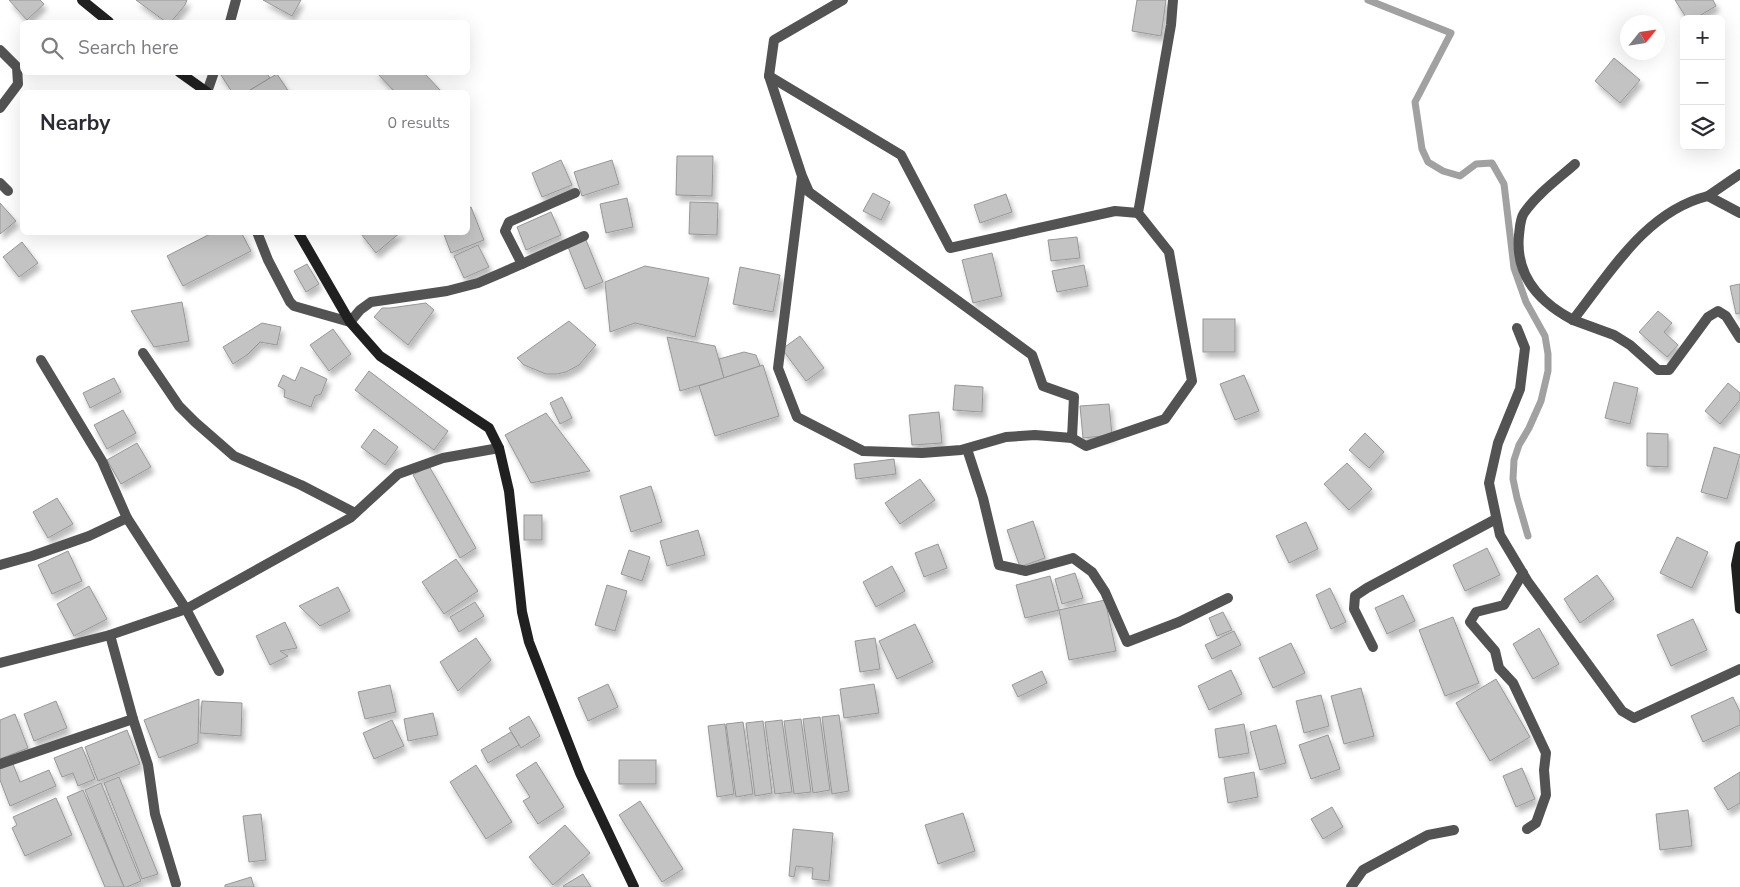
<!DOCTYPE html>
<html lang="en">
<head>
<meta charset="utf-8">
<style>
	:root { --surface:#fff; --page:#f7f7f7; --text:#2b2b33; --muted:#7c7c81; --line:#e1e1e2 }
	body { margin:0; font-family:"Nunito Sans",sans-serif; background:var(--page); color:var(--text) }
	.controls { position:absolute; right:15px; top:15px; display:grid; overflow:hidden; border-radius:8px; box-shadow:0 5px 20px #0002 }
	.controls button { width:45px; height:45px; display:grid; place-items:center; padding:0; border:0; border-bottom:1px solid var(--line); background:var(--surface); color:var(--text); font:25px sans-serif }
	.compass { position:absolute; left:1620px; top:15px; width:45px; height:45px; border-radius:50%; background:var(--surface); box-shadow:0 5px 20px #0002; rotate:60deg }
	.list { margin:0; padding:0; list-style:none }
	h2 { display:flex; justify-content:space-between; align-items:center; height:65px; margin:0; padding:0 20px; font-size:21px }
	h2 small { font-size:16px; font-weight:400; color:var(--muted) }
	.icon { flex:none; width:28px; height:28px; fill:none; stroke:currentColor; stroke-width:2; stroke-linecap:round; stroke-linejoin:round }
	.map { position:relative; flex:none; width:1740px; height:887px; overflow:hidden }
	.search { position:absolute; background:var(--surface); box-shadow:0 5px 20px #0002; left:20px; top:20px; width:450px; height:55px; display:flex; align-items:center; gap:12px; box-sizing:border-box; padding:0 18px; border-radius:8px; color:var(--muted); font-size:19px }
	.panel { position:absolute; background:var(--surface); box-shadow:0 5px 20px #0002; left:20px; top:90px; width:450px; height:145px; border-radius:8px }
	.map>svg:first-child { display:block }
</style>
</head>
<body>
<div class="map">
<svg width="1740" height="887" viewBox="0 0 1740 887">
	<defs>
		<filter id="shadow"><feDropShadow dx="3" dy="5.5" stdDeviation="2.5" flood-color="#0004"/></filter>
	</defs>
	<rect width="100%" height="100%" fill="#fff"/>
	<g fill="none" stroke-linecap="round" stroke-linejoin="round">
		<path stroke="#a1a1a1" stroke-width="7" d="M1368 0 1451 33 1415 102 1422 149 1428 162 1443 171 1460 176 1476 164 1492 163 1504 184 1514 268 1526 302 1545 336 1548 354V371L1541 401 1529 428 1519 445 1514 460 1513 479 1517 498 1528 536"/>
	</g>
	<g fill="#c3c3c3" stroke="#979797" filter="url(#shadow)">
		<path d="M9 0H40L44 4 27 20Z"/>
		<path d="M136 0H187L185 5 171 22H166Z"/>
		<path d="M263 0H301L292 16Z"/>
		<path d="M1137 0H1166L1161 36 1132 31Z"/>
		<path d="M1675 0H1713L1716 6 1694 19H1687Z"/>
		<path d="M1614 58 1640 80 1620 103 1595 81Z"/>
		<path d="M219 72H266L270 78 247 92H232Z"/>
		<path d="M376 72H423L442 92H395Z"/>
		<path d="M277 74 289 92H247L270 78Z"/>
		<path d="M677 156H713L712 196 676 195Z"/>
		<path d="M561 160 572 185 542 197 532 173Z"/>
		<path d="M612 160 619 184 582 196 574 172Z"/>
		<path d="M873 193 890 202 881 220 863 211Z"/>
		<path d="M1006 194 1012 212 980 223 974 205Z"/>
		<path d="M627 198 633 227 606 233 600 204Z"/>
		<path d="M690 202 718 203 717 235 689 234Z"/>
		<path d="M0 203 16 221 0 234Z"/>
		<path d="M471 207 484 240 451 253 443 232H468V208Z"/>
		<path d="M551 212 561 235 526 250 517 227Z"/>
		<path d="M214 232H241L251 251 183 286 167 256Z"/>
		<path d="M362 232H401L376 253 361 234Z"/>
		<path d="M1077 237 1080 258 1051 261 1048 240Z"/>
		<path d="M586 240 603 282 585 289 568 247Z"/>
		<path d="M22 242 38 263 19 277 3 257Z"/>
		<path d="M478 245 489 267 464 278 454 256Z"/>
		<path d="M992 253 1002 296 973 303 962 260Z"/>
		<path d="M307 264 319 284 306 292 294 271Z"/>
		<path d="M1084 265 1088 286 1057 292 1052 271Z"/>
		<path d="M645 266 709 278 695 337 635 323 610 332 605 282Z"/>
		<path d="M740 267 780 275 773 312 733 304Z"/>
		<path d="M1740 284V313L1736 314 1730 286Z"/>
		<path d="M182 302 189 341 154 347 131 311Z"/>
		<path d="M426 303 434 310 408 345 374 317 382 308H390Z"/>
		<path d="M1658 311 1672 323 1664 332 1678 345 1667 357 1639 332Z"/>
		<rect x="1203" y="319" width="32" height="33"/>
		<path d="M569 321 596 345 579 365 566 372 557 374H546L524 365 517 358Z"/>
		<path d="M262 323 281 327 277 345 260 342 247 355 233 364 223 347Z"/>
		<path d="M333 329 351 354 329 371 310 345Z"/>
		<path d="M800 336 824 368 806 381 782 349Z"/>
		<path d="M667 337 715 346 724 378 680 391Z"/>
		<path d="M744 352 756 355 760 366 724 378 719 359Z"/>
		<path d="M763 365 779 416 715 436 699 386Z"/>
		<path d="M301 367 327 379 321 394 315 396 311 407 284 397 285 390 278 386 283 375 295 381Z"/>
		<path d="M369 371 448 431 434 450 355 390Z"/>
		<path d="M1244 375 1259 411 1235 420 1220 384Z"/>
		<path d="M114 378 121 392 90 408 83 393Z"/>
		<path d="M1614 382 1638 388 1630 424 1605 418Z"/>
		<path d="M1728 383 1740 393V400L1720 424 1705 411Z"/>
		<path d="M955 385 983 387 982 412 953 410Z"/>
		<path d="M562 397 572 418 560 424 550 403Z"/>
		<path d="M1109 404 1112 435 1083 438 1080 406Z"/>
		<path d="M123 410 136 433 107 449 94 425Z"/>
		<path d="M939 412 942 443 912 445 909 415Z"/>
		<path d="M546 413 590 471 531 483 505 435Z"/>
		<path d="M374 429 398 447 385 465 361 447Z"/>
		<path d="M1365 433 1384 452 1369 468 1349 450Z"/>
		<path d="M1647 433 1668 434V467L1647 466Z"/>
		<path d="M137 443 151 467 121 484 107 460Z"/>
		<path d="M1714 447 1740 455 1727 499 1701 492Z"/>
		<path d="M894 459 896 474 856 479 854 464Z"/>
		<path d="M1347 463 1372 489 1349 510 1324 484Z"/>
		<path d="M429 466 476 548 460 558 413 475Z"/>
		<path d="M920 479 935 500 900 524 885 503Z"/>
		<path d="M651 486 662 522 631 532 620 496Z"/>
		<path d="M57 498 73 524 48 538 33 512Z"/>
		<rect x="524" y="515" width="18" height="25"/>
		<path d="M1033 521 1045 558 1020 567 1007 530Z"/>
		<path d="M1306 522 1318 549 1289 563 1276 536Z"/>
		<path d="M698 530 705 555 667 566 660 541Z"/>
		<path d="M1677 537 1708 552 1692 588 1660 573Z"/>
		<path d="M938 544 947 568 924 577 915 553Z"/>
		<path d="M1487 548 1500 575 1465 591 1453 565Z"/>
		<path d="M629 550 650 557 642 581 621 574Z"/>
		<path d="M68 551 82 581 52 594 38 565Z"/>
		<path d="M456 559 478 591 444 614 422 582Z"/>
		<path d="M892 566 905 591 876 607 863 582Z"/>
		<path d="M1075 573 1083 598 1062 604 1055 579Z"/>
		<path d="M1597 575 1614 599 1580 623 1564 599Z"/>
		<path d="M1050 576 1059 610 1025 618 1016 585Z"/>
		<path d="M607 585 627 591 615 631 595 625Z"/>
		<path d="M89 586 107 619 74 636 57 604Z"/>
		<path d="M338 587 350 611 320 626 299 606Z"/>
		<path d="M1330 588 1346 622 1331 629 1316 595Z"/>
		<path d="M1403 595 1415 621 1387 634 1375 608Z"/>
		<path d="M1105 600 1116 651 1069 660 1059 610Z"/>
		<path d="M475 602 484 616 459 632 450 617Z"/>
		<path d="M1223 612 1232 630 1217 636 1209 618Z"/>
		<path d="M1453 617 1479 683 1445 696 1419 630Z"/>
		<path d="M1693 619 1707 650 1671 666 1657 635Z"/>
		<path d="M285 622 297 648 280 651 288 656 270 665 256 636Z"/>
		<path d="M915 624 933 662 897 679 879 641Z"/>
		<path d="M1539 628 1559 664 1533 679 1513 644Z"/>
		<path d="M1234 631 1241 645 1212 659 1205 645Z"/>
		<path d="M476 638 491 660 458 691 440 662Z"/>
		<path d="M875 638 880 669 860 672 855 641Z"/>
		<path d="M1291 643 1305 673 1273 688 1259 658Z"/>
		<path d="M1231 670 1242 694 1209 710 1198 686Z"/>
		<path d="M1042 671 1047 683 1018 697 1012 685Z"/>
		<path d="M1496 679 1530 737 1490 761 1456 703Z"/>
		<path d="M608 684 618 707 588 721 578 698Z"/>
		<path d="M874 684 879 713 844 718 840 689Z"/>
		<path d="M390 685 396 712 365 719 358 692Z"/>
		<path d="M1361 688 1374 736 1344 744 1331 696Z"/>
		<path d="M1321 695 1329 726 1304 733 1296 701Z"/>
		<path d="M1733 697 1740 712V725L1703 742 1691 716Z"/>
		<path d="M199 699 198 743 159 758 144 720Z"/>
		<path d="M56 701 67 728 34 741 24 714Z"/>
		<path d="M202 701 242 703 241 736 200 733Z"/>
		<path d="M433 713 438 735 408 741 404 719Z"/>
		<path d="M15 714 28 748 0 759V720Z"/>
		<path d="M839 715 849 791 832 794 822 717Z"/>
		<path d="M529 716 540 736 521 748 509 728Z"/>
		<path d="M820 717 830 790 813 793 803 719Z"/>
		<path d="M801 719 811 792 794 794 784 721Z"/>
		<path d="M392 720 404 746 374 759 363 733Z"/>
		<path d="M782 720 792 792 775 794 765 722Z"/>
		<path d="M763 721 772 793 755 796 746 723Z"/>
		<path d="M743 722 753 794 736 797 726 724Z"/>
		<path d="M725 724 734 794 717 797 708 726Z"/>
		<path d="M1244 724 1249 753 1219 758 1215 729Z"/>
		<path d="M1276 725 1286 763 1260 770 1250 732Z"/>
		<path d="M127 730 140 764 98 781 85 747Z"/>
		<path d="M511 732 519 745 488 763 481 750Z"/>
		<path d="M1328 735 1340 769 1311 779 1299 745Z"/>
		<path d="M82 747 95 779 78 786 73 773 62 777 54 758Z"/>
		<rect x="619" y="760" width="37" height="24"/>
		<path d="M536 762 564 807 538 824 523 801 530 797 516 775Z"/>
		<path d="M13 764 20 782 49 770 56 786 10 806 0 780V769Z"/>
		<path d="M476 765 512 822 486 839 450 782Z"/>
		<path d="M1522 768 1535 799 1516 807 1503 776Z"/>
		<path d="M1254 772 1258 797 1228 803 1224 778Z"/>
		<path d="M1740 772V803L1728 810 1714 788Z"/>
		<path d="M119 777 158 874 142 879 104 783Z"/>
		<path d="M101 783 141 881 127 887H124L85 790Z"/>
		<path d="M83 790 124 887H105L67 797Z"/>
		<path d="M56 798 72 835 25 856 12 828 17 825 13 817Z"/>
		<path d="M640 801 683 869 662 882 619 815Z"/>
		<path d="M1332 807 1343 827 1323 839 1311 819Z"/>
		<path d="M1688 810 1692 846 1660 850 1656 814Z"/>
		<path d="M963 813 975 851 938 864 925 825Z"/>
		<path d="M261 814 266 860 249 862 243 816Z"/>
		<path d="M565 825 590 853 553 885 529 857Z"/>
		<path d="M793 829 833 833 829 881 812 879 813 868 796 866 794 877 789 876Z"/>
		<path d="M583 874 591 887H564L563 886Z"/>
		<path d="M251 877 254 887H225V885Z"/>
	</g>
	<g fill="none" stroke-linecap="round" stroke-linejoin="round">
		<g stroke="#535353" stroke-width="10">
			<path d="M230 22 236 0"/>
			<path d="M0 50 17 67 18 84 0 108"/>
			<path d="M769 76 901 155 950 248 1115 211 1138 213"/>
			<path d="M207 92 214 72"/>
			<path d="M802 176 809 192 1032 355 1043 386 1074 397 1072 438 1035 435 1006 437 961 450 922 453 863 451 797 417 778 368 802 176 769 76 774 40 843 0"/>
			<path d="M0 183 8 191"/>
			<path d="M1708 196 1740 174"/>
			<path d="M1740 213 1708 196C1646 211 1610 273 1573 320L1614 335 1630 345 1658 370H1669L1708 317 1718 311 1726 316 1740 338"/>
			<path d="M257 232 268 260 290 302 294 306 350 322 360 310 371 302 447 291 478 283 522 264 505 231 509 222 575 193"/>
			<path d="M522 264 584 236"/>
			<path d="M1573 320C1539 302 1515 275 1519 235 1520 227 1520 219 1524 213 1537 194 1558 179 1575 164"/>
			<path d="M1517 328 1525 348 1520 389 1498 443 1489 483 1500 535 1528 582 1622 711 1634 718 1740 669"/>
			<path d="M143 353 179 406 195 422 234 456 301 485 355 513"/>
			<path d="M41 360 102 461 127 518 186 609 219 671"/>
			<path d="M1072 438 1086 446 1165 419 1192 381 1169 252 1138 213 1171 25 1173 0"/>
			<path d="M967 449 983 498 999 565 1026 571 1073 558 1092 572 1105 592 1127 642 1179 622 1228 598"/>
			<path d="M0 565 32 556 89 536 127 518"/>
			<path d="M1523 573 1504 605 1476 612 1470 622 1495 651 1499 668 1513 683 1546 753 1544 770 1546 795 1536 823 1527 829"/>
			<path d="M1373 647 1354 609 1355 596 1367 588 1496 519"/>
			<path d="M0 663 110 635 186 609 350 518 398 474 443 458 499 448"/>
			<path d="M133 719 148 765 155 814 176 884"/>
			<path d="M0 764 133 719 110 635"/>
			<path d="M1351 887 1363 870 1428 835 1454 830"/>
		</g>
		<g stroke="#202020" stroke-width="10">
			<path d="M82 0 109 22"/>
			<path d="M179 72 207 92"/>
			<path d="M298 232 350 322 380 356 489 428 499 448 509 491 522 612 529 642 580 773 634 887"/>
			<path d="M1740 546 1736 565 1740 609"/>
		</g>
	</g>
</svg>
<div class="controls">
<button>+</button>
<button>−</button>
<button><svg class="icon" aria-label="layers" viewBox="0 0 24 24"><path d="M12 4l9 5-9 5-9-5zM3 14l9 5 9-5"/></svg></button>
</div>
<svg class="compass" viewBox="-18 -18 36 36"><path d="M0-13l5 13h-10z" fill="#e53935"/><path d="M0 13l5-13h-10z" fill="#7c7c81"/></svg>
<div class="search"><svg class="icon" aria-label="search" viewBox="0 0 24 24"><circle cx="10" cy="10" r="6"/><path d="M15 15l6 6"/></svg>Search here</div>
<section class="panel">
<h2>Nearby<small>0 results</small></h2>
<ul class="list">
</ul>
</section>
</div>
</body>
</html>
